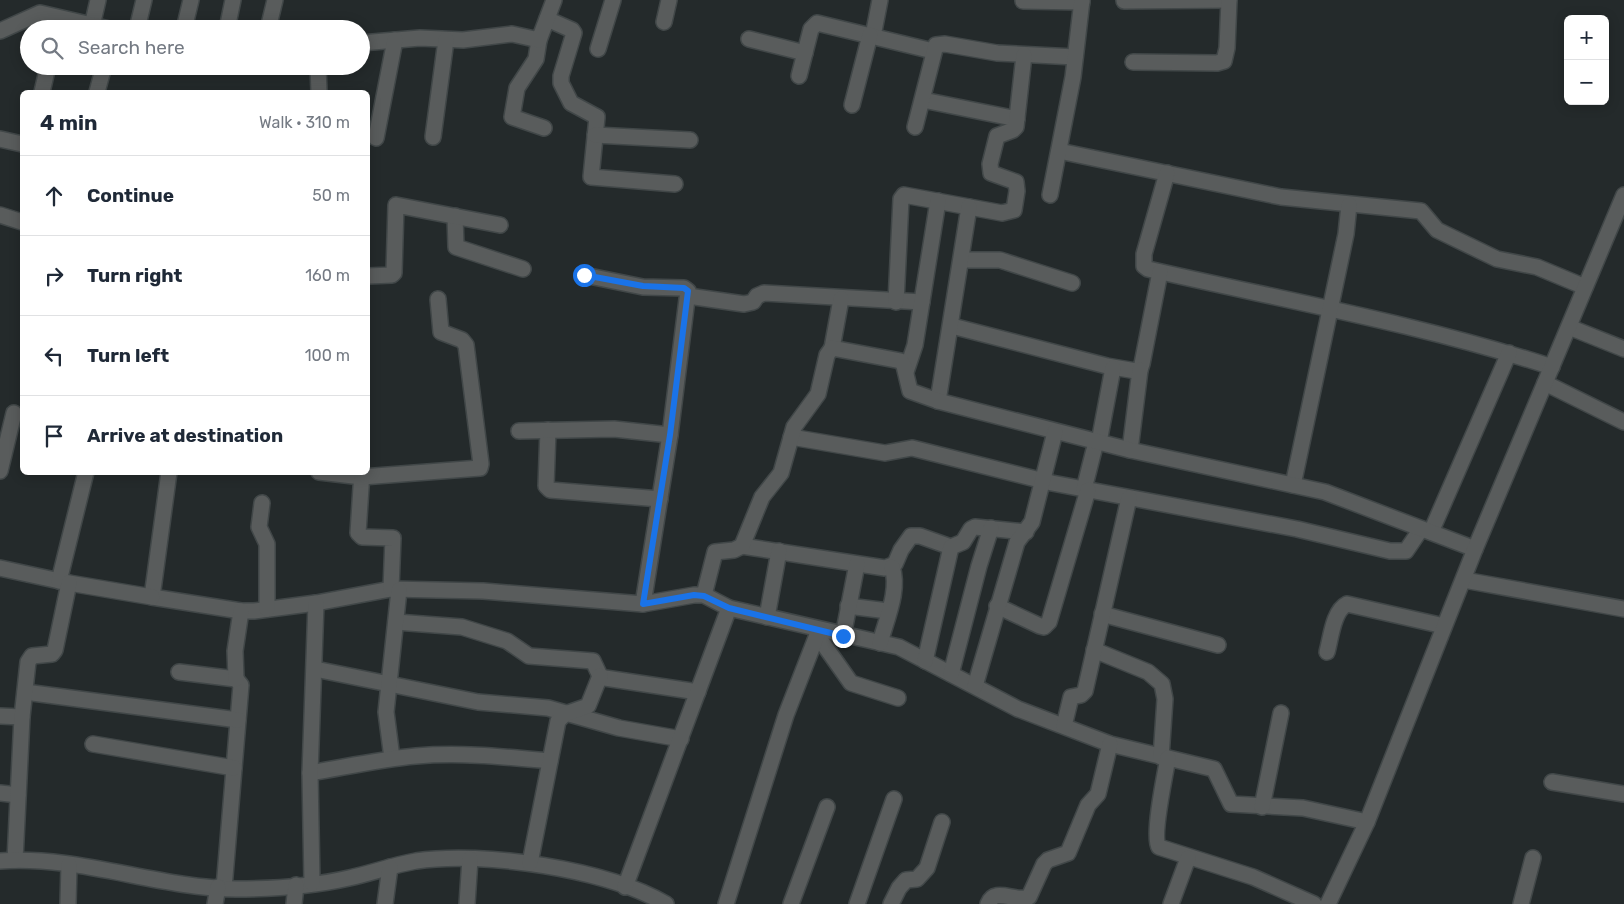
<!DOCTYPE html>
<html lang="en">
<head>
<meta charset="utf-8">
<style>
	:root { --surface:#fff; --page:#f2f2f3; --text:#1f2937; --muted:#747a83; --line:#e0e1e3 }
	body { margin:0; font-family:Rubik,sans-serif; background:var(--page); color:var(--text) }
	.controls { position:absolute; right:15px; top:15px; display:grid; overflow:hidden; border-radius:8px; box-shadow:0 2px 12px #0003 }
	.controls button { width:45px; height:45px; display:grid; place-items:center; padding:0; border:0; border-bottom:1px solid var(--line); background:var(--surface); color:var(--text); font:25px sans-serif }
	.stop { position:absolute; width:15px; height:15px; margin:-11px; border:4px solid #1a73e8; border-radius:50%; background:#fff }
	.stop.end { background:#1a73e8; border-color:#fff; box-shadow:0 1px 5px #0008 }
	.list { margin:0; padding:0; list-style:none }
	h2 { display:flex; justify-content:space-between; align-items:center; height:65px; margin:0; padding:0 20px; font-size:21px }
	h2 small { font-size:16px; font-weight:400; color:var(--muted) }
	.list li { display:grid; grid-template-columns:32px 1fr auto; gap:15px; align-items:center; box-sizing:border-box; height:80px; padding:0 20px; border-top:1px solid var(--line) }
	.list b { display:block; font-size:19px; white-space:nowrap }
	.list em { font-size:16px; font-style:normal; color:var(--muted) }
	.icon { flex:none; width:28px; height:28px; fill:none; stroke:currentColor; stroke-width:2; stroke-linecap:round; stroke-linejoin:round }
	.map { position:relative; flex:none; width:1624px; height:904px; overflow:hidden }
	.search { position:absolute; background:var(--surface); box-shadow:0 2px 12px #0003; left:20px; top:20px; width:350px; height:55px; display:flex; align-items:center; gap:12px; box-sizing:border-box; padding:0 18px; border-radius:28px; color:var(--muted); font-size:19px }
	.panel { position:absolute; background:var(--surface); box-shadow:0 2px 12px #0003; left:20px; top:90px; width:350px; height:385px; border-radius:8px }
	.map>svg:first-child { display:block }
</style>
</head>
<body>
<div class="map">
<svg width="1624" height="904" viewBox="0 0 1624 904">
	<rect width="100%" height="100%" fill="#242a2b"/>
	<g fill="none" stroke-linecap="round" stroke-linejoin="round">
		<g stroke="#414748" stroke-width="18">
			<g id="minor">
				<path d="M1023 1 1082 2"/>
				<path d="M1124 1 1229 0"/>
				<path d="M547 19 572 30 574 33 561 76V83L571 103 597 117 591 177 675 184"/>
				<path d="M664 22 669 0"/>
				<path d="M92 26 98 0"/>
				<path d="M137 29 144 0"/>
				<path d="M184 29 191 0"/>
				<path d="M227 29 233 0"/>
				<path d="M268 29 275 0"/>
				<path d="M0 31 40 13 109 29"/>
				<path d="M873 36 880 0"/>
				<path d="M749 39 805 53"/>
				<path d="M539 40 536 59 517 88 512 117 544 128"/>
				<path d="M361 43 420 38 463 40 512 34 539 40 554 0"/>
				<path d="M598 49 613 0"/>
				<path d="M1133 62 1217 63 1224 61 1227 48 1229 0"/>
				<path d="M318 66 319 92"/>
				<path d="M799 76 811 29 817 23 933 51"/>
				<path d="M42 92 48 66"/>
				<path d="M97 92 104 66"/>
				<path d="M923 100 1017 119"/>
				<path d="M852 105 870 35"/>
				<path d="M915 127 936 45 945 44 997 53 1075 57"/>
				<path d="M595 135 690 140"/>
				<path d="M433 137 446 40"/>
				<path d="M376 138 395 40"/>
				<path d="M0 139 22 144"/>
				<path d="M1059 151 1281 197 1421 211 1437 230 1497 259 1537 267 1585 287"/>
				<path d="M1167 173 1144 254V266L1148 269C1283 300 1420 324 1552 367"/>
				<path d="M1050 195 1073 77 1082 0"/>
				<path d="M0 215 22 222"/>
				<path d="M455 216 456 247 523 269"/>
				<path d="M962 260H1000L1072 283"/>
				<path d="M584 275 643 287 684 288 688 291 670 435 643 604"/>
				<path d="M368 276 392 275 394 273 396 205 500 225"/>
				<path d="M688 296 744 304 753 302 757 296 764 293 922 302"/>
				<path d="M896 302 901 199 904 195 1002 213 1014 210 1017 191 1016 182 991 173 990 164 997 136 1013 130 1016 127 1024 55"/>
				<path d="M952 326 1107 366 1136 371 1140 370 1142 364 1160 272"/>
				<path d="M1569 327 1624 349"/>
				<path d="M832 348 841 299"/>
				<path d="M906 372 915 345 938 201"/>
				<path d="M1545 383 1624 422"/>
				<path d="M938 401 969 207"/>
				<path d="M548 430 546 486 550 490 660 499"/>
				<path d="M519 431 614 429 670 435"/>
				<path d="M791 437 885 453 912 448 1052 483 1297 529 1390 551H1406L1421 529"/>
				<path d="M1099 442 1113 368"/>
				<path d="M1130 450 1140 370"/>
				<path d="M0 471 14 413"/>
				<path d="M169 472 152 597 241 611H254L316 603 391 589 483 591 643 604 694 595H704L729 608 899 647 1018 709 1110 744 1214 769 1231 804 1303 808 1367 822"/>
				<path d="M319 472 362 477 480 468 481 464 466 345 462 340 441 332 438 299"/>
				<path d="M362 472 358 533 362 537 393 538 391 589"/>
				<path d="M1293 485 1346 234 1349 205"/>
				<path d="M1084 489 1096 442"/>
				<path d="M262 503 259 527 267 544V609"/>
				<path d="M1431 532 1509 353"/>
				<path d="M742 546 885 568 895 564 901 550 911 536H920L951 547"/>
				<path d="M0 568 69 583 152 597"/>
				<path d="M1464 580 1624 609"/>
				<path d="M59 581 86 472"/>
				<path d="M704 595 715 552 734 550 742 546 762 497 781 473 794 427 818 394 827 355 832 348 901 361 904 366 910 391 938 401 1130 450 1325 492 1475 549"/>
				<path d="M848 606 888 611"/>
				<path d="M997 606 1040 626 1044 627 1049 622 1088 490"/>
				<path d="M1102 614 1218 645"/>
				<path d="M767 617 779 551"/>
				<path d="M396 622 462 627 507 641 529 656 593 661 600 676 605 678 698 692"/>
				<path d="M817 635 851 683 898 698"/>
				<path d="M843 636 857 564"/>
				<path d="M880 643C886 620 900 590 892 567"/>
				<path d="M1094 650 1148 672 1162 684 1165 699 1161 757"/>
				<path d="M1327 652C1331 638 1333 611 1347 604L1444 626"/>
				<path d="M925 661 951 547 963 542 971 529 975 527 1026 532"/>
				<path d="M315 669 478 702 548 708 619 728 681 739"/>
				<path d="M179 672 236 679 241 685 224 888"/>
				<path d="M951 674 979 566 991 528"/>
				<path d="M236 679 235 651 241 611"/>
				<path d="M975 686 1017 542 1032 522 1055 432"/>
				<path d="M25 692 238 720"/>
				<path d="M0 716 22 717"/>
				<path d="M1064 726 1071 697 1081 695 1085 691 1129 498"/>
				<path d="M93 744 234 768"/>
				<path d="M392 758 386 712 399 590"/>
				<path d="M1168 758C1165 774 1152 837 1159 847L1253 877 1314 904"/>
				<path d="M310 773C346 767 381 759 416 756 461 752 506 757 550 761"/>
				<path d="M1552 782 1624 794"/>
				<path d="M0 793 18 795"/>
				<path d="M1262 807 1281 713"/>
				<path d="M15 860 22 717 28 662 32 656 52 654 55 650 69 583"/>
				<path d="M0 861C79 855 157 888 236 889 273 889 314 886 349 878 372 873 393 865 416 861 484 851 606 869 666 904"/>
				<path d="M530 863 558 721 565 714 588 706 600 676"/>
				<path d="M312 883 310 773 316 603"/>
				<path d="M625 887 729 608"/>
				<path d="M68 904 69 865"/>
				<path d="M215 904 218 887"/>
				<path d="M294 904 296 885"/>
				<path d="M385 904 390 867"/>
				<path d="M467 904 470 859"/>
				<path d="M726 904 786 715 819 630"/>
				<path d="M791 904 827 807"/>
				<path d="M857 904 894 799"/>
				<path d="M891 904 899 888 906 880 917 879 927 868 942 822"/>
				<path d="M988 904C995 886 1015 903 1029 897L1044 864 1048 860 1068 853 1088 805 1098 794 1110 744"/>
				<path d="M1171 904 1188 858"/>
				<path d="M1328 904 1367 822 1475 549 1624 195"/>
				<path d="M1521 904 1533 858"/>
			</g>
		</g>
		<use href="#minor" stroke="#595c5c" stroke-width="15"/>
	</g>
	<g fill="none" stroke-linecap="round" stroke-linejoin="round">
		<path stroke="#1a73e8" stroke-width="6" d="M584 275 643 286 684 288 688 291 670 435 643 604 694 595 704 596 729 608 843 636"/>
	</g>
</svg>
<div class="controls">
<button>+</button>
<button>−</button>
</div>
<div class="stop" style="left:584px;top:275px"></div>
<div class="stop end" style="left:843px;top:636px"></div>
<div class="search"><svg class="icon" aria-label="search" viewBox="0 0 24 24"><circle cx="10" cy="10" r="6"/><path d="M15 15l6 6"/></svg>Search here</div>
<section class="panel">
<h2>4 min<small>Walk · 310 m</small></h2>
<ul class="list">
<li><svg class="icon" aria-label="ahead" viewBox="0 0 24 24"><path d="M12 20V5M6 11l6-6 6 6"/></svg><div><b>Continue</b></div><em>50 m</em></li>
<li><svg class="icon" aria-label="right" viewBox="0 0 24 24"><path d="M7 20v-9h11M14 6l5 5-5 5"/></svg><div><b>Turn right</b></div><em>160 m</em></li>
<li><svg class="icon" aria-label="left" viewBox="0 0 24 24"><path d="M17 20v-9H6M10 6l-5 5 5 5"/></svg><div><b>Turn left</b></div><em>100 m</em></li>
<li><svg class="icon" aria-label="arrive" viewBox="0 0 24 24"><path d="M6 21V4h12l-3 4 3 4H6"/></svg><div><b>Arrive at destination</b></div></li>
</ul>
</section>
</div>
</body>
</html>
